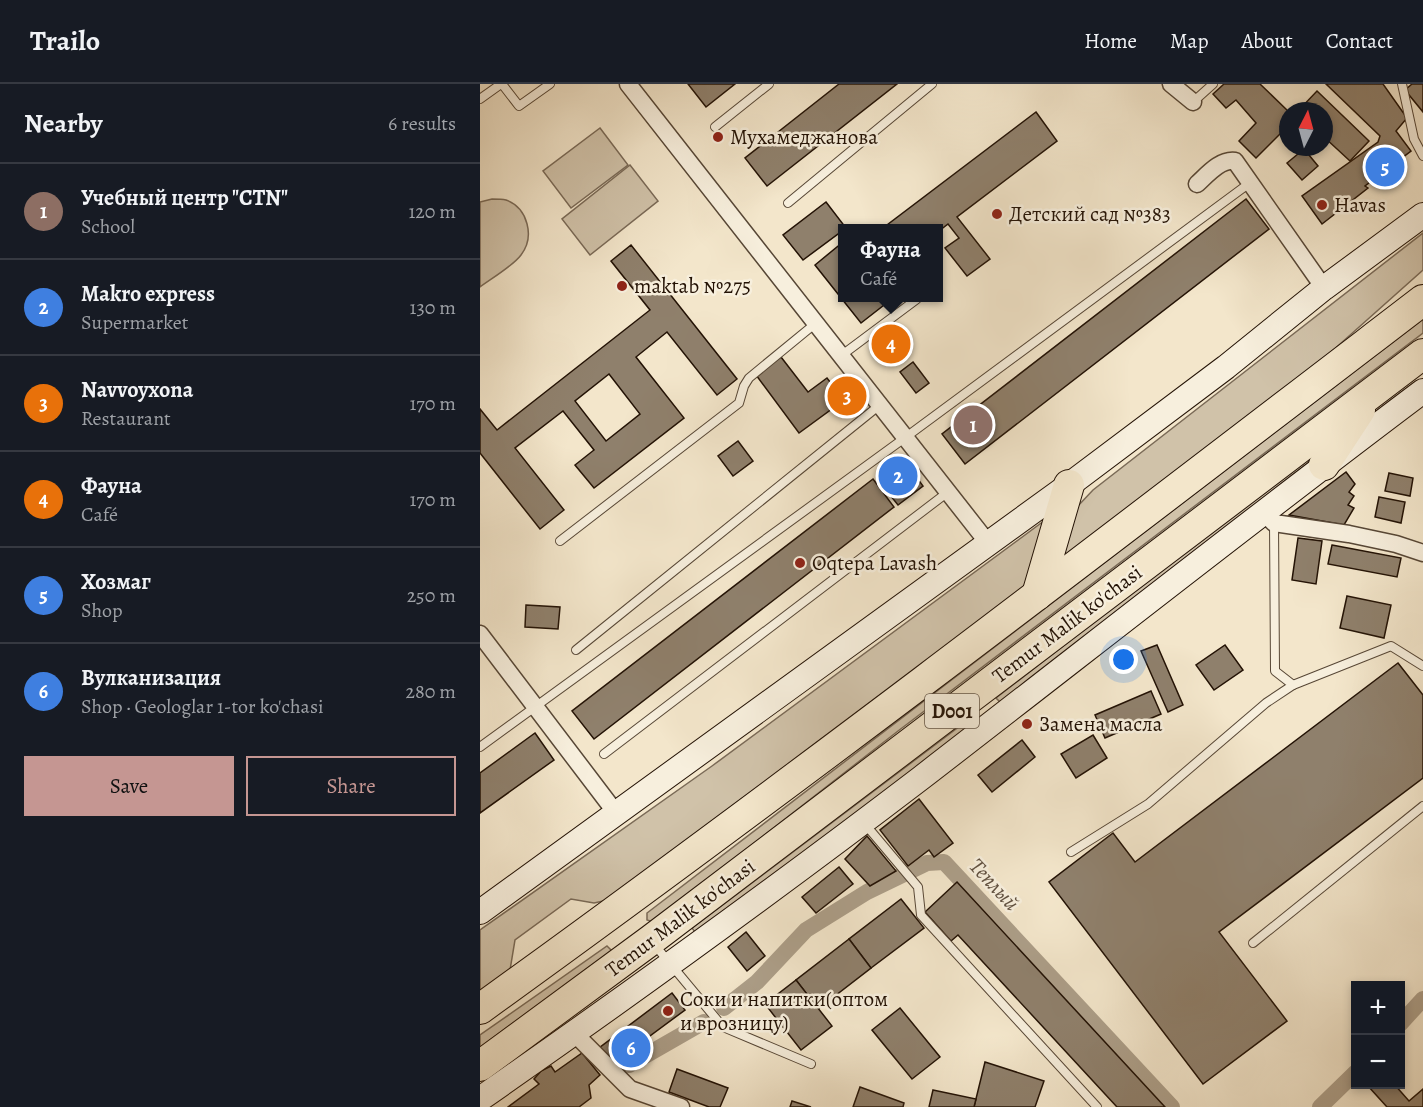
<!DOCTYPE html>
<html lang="en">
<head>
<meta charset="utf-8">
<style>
	:root { --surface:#171b24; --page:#242831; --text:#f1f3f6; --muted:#9ea1a6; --line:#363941; --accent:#c59692 }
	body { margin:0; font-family:Alegreya,serif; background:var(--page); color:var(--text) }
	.controls { position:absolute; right:18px; bottom:18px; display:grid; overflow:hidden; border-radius:0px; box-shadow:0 3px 9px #0003 }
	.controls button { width:54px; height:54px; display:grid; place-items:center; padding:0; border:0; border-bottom:2px solid var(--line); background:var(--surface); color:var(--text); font:30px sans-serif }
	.compass { position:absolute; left:799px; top:18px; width:54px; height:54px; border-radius:50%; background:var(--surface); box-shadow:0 3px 9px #0003; rotate:6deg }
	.you { position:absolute; left:644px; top:576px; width:21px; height:21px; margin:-15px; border:4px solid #fff; border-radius:50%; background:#1a73e8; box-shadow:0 0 0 9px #1a73e833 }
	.badge { display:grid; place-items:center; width:39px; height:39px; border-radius:50%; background:var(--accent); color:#fff; font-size:20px; font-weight:700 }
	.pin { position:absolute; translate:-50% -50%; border:3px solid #fff; box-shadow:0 2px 6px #0006 }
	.popup { position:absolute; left:358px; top:140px; width:105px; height:78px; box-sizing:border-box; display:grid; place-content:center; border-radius:0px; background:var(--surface); filter:drop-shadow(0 2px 4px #0005); font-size:20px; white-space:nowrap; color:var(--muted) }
	.popup b { font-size:22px; color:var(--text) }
	.popup::after { content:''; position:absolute; left:50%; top:100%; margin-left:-12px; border:12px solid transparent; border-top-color:var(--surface) }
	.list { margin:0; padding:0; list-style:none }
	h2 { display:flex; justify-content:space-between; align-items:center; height:78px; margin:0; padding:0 24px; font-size:26px }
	h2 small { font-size:20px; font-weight:400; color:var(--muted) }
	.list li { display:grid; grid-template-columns:39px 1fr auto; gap:18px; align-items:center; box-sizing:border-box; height:96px; padding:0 24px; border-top:2px solid var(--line) }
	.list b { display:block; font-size:22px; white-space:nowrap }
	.list p { margin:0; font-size:20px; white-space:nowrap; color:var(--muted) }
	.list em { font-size:20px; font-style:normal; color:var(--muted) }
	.actions { display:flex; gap:12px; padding:18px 24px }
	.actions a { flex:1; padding:14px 0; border:2px solid var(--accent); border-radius:0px; text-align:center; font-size:21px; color:var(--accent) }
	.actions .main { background:var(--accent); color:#111 }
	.map { position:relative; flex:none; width:943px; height:1023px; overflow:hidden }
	header { display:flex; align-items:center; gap:36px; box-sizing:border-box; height:84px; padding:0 30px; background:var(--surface); border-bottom:2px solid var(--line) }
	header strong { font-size:28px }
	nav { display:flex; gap:33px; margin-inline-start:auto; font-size:21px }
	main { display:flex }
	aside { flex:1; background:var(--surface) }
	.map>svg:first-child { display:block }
</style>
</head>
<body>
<header>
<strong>Trailo</strong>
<nav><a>Home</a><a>Map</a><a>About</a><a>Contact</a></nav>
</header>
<main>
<aside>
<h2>Nearby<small>6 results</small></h2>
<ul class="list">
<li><span class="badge" style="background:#8d6e63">1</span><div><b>Учебный центр &quot;CTN&quot;</b><p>School</p></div><em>120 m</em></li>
<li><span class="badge" style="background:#3f7fe0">2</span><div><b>Makro express</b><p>Supermarket</p></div><em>130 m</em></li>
<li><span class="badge" style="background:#e8710a">3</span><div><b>Navvoyxona</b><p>Restaurant</p></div><em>170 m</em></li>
<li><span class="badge" style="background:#e8710a">4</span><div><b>Фауна</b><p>Café</p></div><em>170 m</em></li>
<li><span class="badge" style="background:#3f7fe0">5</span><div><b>Хозмаг</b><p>Shop</p></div><em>250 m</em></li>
<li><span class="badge" style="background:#3f7fe0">6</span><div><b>Вулканизация</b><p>Shop · Geologlar 1-tor ko'chasi</p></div><em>280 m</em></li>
</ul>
<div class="actions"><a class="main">Save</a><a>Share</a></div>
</aside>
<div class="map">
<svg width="943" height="1023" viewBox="0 0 943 1023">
	<rect width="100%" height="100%" fill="#f3e6cb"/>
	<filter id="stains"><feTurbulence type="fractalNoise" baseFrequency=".00333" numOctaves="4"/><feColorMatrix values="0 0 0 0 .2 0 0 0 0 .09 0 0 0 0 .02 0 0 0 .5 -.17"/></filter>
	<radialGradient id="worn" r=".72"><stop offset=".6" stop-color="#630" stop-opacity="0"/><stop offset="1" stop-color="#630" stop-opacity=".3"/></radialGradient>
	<g fill="#d0c2a9" stroke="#7a6a57" stroke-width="1.5">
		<path d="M120 44 148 81 91 124 63 87Z"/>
		<path d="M150 81 178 117 110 171 82 135Z"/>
		<path d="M12 115C16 115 22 115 26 116 48 124 55 153 41 171 33 182 12 194 0 203V118Z"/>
		<path d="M943 149V186L841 277 578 479 597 423 613 406Z"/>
		<path d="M943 235V249L418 647 173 838 167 836V829Z"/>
		<path d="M856 353 827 386 523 621 516 614 776 412Z"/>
		<path d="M572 431 548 503 128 816 114 819 91 815 35 856 29 892 0 911V846L232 682Z"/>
		<path d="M488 636H501L217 851 212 844Z"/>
		<path d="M127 862 131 866 130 870 0 963V951Z"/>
	</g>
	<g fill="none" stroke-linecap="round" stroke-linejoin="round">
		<g stroke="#ac9e88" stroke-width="16">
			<path d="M244 924 277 898 326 846 387 808 447 779 464 778 692 1023"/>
			<path d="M920 940 943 915"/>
			<path d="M149 981 224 938"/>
			<path d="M840 1023 876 988"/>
		</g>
	</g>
	<g fill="#8f806c" stroke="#231205" stroke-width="1.5" fill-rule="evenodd">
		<path d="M208 0H255L226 23Z"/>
		<path d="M359 0H417L287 102 265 74Z"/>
		<path d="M744 0H780L808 27V42L776 74 759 57 776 39 756 16 746 24 733 10Z"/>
		<path d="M846 0H903L927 34 916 47 931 67 885 102 888 104 842 140 822 112 898 58 900 52Z"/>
		<path d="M932 0H943V28L925 6Z"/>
		<path d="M837 7 889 57 870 77 844 53V27H818Z"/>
		<path d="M556 28 577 57 477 133 510 175 487 192 465 164 479 154 468 140 459 147V144H403Z"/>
		<path d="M824 65 838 82 822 96 807 79Z"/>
		<path d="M766 115 789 145 485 380 462 350Z"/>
		<path d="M346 118 366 144 323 176 303 151Z"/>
		<path d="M363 158V214H413L381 239 335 181Z"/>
		<path d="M151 161 257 295 237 311 187 248 156 273 204 334 114 404 95 381 114 366 83 327 35 364 84 426 60 445 0 369V325L17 346 170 226 131 177ZM129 290 160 330 126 357 95 317Z"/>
		<path d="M411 246 425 264 410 275 396 257Z"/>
		<path d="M301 273 328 308 347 294 364 316 319 349 276 291Z"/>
		<path d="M433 278 449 299 436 309 420 288Z"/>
		<path d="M258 357 273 377 253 392 238 372Z"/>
		<path d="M424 376 443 402 418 421 398 396Z"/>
		<path d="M866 388 875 400 869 408 874 412 868 421 874 424 864 441 809 431Z"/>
		<path d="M909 389 933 394 930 412 905 407Z"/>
		<path d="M393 395 414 423 114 655 92 627Z"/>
		<path d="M899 413 925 418 921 439 895 433Z"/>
		<path d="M818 454 842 457 836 500 812 496Z"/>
		<path d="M852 461 921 474 917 493 848 480Z"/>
		<path d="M867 512 911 521 904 554 860 544Z"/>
		<path d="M46 521 80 523 78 545 45 543Z"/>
		<path d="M677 561 703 621 688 628 661 567Z"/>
		<path d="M745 561 763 586 734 606 716 581Z"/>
		<path d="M918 579 943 611V694L739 848 807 937 723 1000 569 798 633 749 655 778Z"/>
		<path d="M671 607 681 630 625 654 615 631Z"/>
		<path d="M55 649 74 676 0 729V689Z"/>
		<path d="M613 651 627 674 596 694 581 670Z"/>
		<path d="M542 656 555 673 512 708 498 691Z"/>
		<path d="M439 715 473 759 454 773 449 766 428 782 400 746Z"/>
		<path d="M387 752 416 787 390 802 365 775Z"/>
		<path d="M359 783 373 800 336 829 322 813Z"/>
		<path d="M477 798 685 1023H637L478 851 471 857 445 828Z"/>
		<path d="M421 815 444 844 391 884 369 855Z"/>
		<path d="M266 848 285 872 267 887 248 863Z"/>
		<path d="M369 855 391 884 338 925 316 896Z"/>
		<path d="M316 896 352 942 321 966 285 920Z"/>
		<path d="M192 909 205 926 132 980 119 964Z"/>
		<path d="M420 924 460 973 432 995 392 946Z"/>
		<path d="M102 969 120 991 109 1001 111 1014 99 1023H28L59 1000 54 995 61 987 71 982 75 988Z"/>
		<path d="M505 978 564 997 555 1023H494Z"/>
		<path d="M197 985 248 1004 240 1023H229L189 1008Z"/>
		<path d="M890 1000H914L929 1017 943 1005V1023H907L888 1002Z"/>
		<path d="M380 1003 424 1019 423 1023H373Z"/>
		<path d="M453 1006 496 1015 494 1023H449Z"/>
		<path d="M312 1017 331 1023H310Z"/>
	</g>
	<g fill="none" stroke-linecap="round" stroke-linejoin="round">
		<g stroke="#574736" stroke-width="10">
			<g id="lane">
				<path d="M22 0 39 22 70 0"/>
				<path d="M922 0 934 55 943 72"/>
				<path d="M0 15 21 0"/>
				<path d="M713 18 733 0"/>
				<path d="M235 43 289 0"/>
				<path d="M308 119 452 0"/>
				<path d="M362 271 437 215"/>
				<path d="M80 457 259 319 264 302 269 294 336 239"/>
				<path d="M96 566 401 320"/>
				<path d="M813 601 911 562 943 582"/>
				<path d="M0 663 426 353 771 98"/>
				<path d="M124 670 468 408"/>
				<path d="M385 740 438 803 441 831 617 1023"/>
				<path d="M591 768 668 720 786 619 813 601 795 587 794 439"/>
				<path d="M173 859 243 943 331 980"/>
				<path d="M773 859 943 722"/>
			</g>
		</g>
		<g stroke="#574736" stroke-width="19">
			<g id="street">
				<path d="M148 0 508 459"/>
				<path d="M691 0 713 18"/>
				<path d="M717 100C727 91 740 75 755 77L844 204"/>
				<path d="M783 428 794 439 869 450 916 460 943 469"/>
				<path d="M0 550 136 729"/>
				<path d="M94 949 150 1005 201 1023"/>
			</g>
		</g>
		<g stroke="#231205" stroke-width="26">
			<g id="secondary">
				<path d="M0 828 589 401 746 283 844 204 943 131"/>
				<path d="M0 1015C149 911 297 804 441 694 608 565 774 434 943 307"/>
			</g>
		</g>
		<g stroke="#231205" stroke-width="32">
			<g id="highway">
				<path d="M844 381 880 326"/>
				<path d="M557 511 589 401"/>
				<path d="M0 925C319 695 631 455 943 216"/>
				<path d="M0 982 171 856 943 270"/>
			</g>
		</g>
		<use href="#lane" stroke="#f7efdd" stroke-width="8"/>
		<use href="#street" stroke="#f7efdd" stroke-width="16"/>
		<use href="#secondary" stroke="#f7efdd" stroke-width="24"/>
		<use href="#highway" stroke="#f3e6cb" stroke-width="30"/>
	</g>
	<g fill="#8f2418" stroke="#f7efdd" stroke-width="2">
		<circle cx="238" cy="53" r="6"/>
		<circle cx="842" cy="121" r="6"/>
		<circle cx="517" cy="130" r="6"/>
		<circle cx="142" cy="202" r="6"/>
		<circle cx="320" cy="479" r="6"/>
		<circle cx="547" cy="640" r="6"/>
		<circle cx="188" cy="927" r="6"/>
	</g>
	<g text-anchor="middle" stroke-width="5" stroke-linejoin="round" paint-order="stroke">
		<rect fill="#f7efdd" stroke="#635446" stroke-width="1.5" x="445" y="610" width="54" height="34" rx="4.5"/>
		<g font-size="20" font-weight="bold" fill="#231205">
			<text x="472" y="634">D001</text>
		</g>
		<g font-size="21" fill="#231205" stroke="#f7efdd" text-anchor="start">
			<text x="250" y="60">Мухамеджанова</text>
			<text x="854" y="128">Havas</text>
			<text x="529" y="137">Детский сад №383</text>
			<text x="154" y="209">maktab №275</text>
			<text x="332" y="486">Oqtepa Lavash</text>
			<text x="559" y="647">Замена масла</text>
			<text x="200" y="922">Соки и напитки(оптом<tspan x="200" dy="24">и врозницу)</tspan></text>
		</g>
		<g font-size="21" fill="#231205" stroke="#f7efdd">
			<text transform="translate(587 540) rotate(-37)" y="7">Temur Malik ko'chasi</text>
			<text transform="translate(200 834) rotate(-37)" y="7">Temur Malik ko'chasi</text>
		</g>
		<g font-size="22" font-style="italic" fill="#615140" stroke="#f7efdd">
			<text transform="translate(515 800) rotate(47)" y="8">Теплый</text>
		</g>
	</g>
	<rect width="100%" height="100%" filter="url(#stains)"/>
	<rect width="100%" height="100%" fill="url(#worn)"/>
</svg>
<div class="controls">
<button>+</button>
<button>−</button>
</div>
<svg class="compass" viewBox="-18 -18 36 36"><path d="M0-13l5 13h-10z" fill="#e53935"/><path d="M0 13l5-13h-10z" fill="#9ea1a6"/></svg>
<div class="you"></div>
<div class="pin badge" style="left:493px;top:341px;background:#8d6e63">1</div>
<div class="pin badge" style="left:418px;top:392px;background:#3f7fe0">2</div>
<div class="pin badge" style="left:367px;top:312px;background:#e8710a">3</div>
<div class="pin badge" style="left:411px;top:260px;background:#e8710a">4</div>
<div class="popup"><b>Фауна</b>Café</div>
<div class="pin badge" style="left:905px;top:83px;background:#3f7fe0">5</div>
<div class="pin badge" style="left:151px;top:964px;background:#3f7fe0">6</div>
</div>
</main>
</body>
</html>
